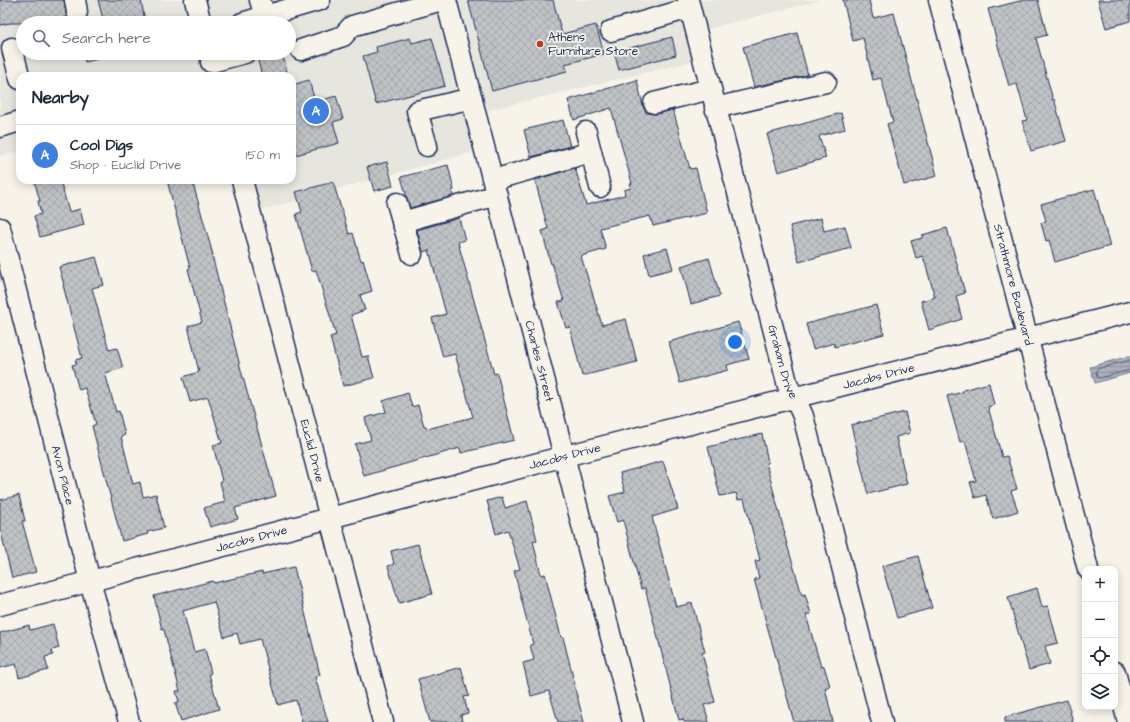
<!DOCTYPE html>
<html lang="en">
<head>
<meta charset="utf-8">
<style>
	:root { --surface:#fff; --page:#f6f6f7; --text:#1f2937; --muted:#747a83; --line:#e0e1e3; --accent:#0f766e }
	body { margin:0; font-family:"Architects Daughter",sans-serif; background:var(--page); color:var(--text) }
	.controls { position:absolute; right:12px; bottom:12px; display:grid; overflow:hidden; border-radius:8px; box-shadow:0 2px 10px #0003 }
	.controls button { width:36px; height:36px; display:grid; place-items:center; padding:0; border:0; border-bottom:1px solid var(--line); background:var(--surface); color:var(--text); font:20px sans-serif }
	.you { position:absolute; left:735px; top:342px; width:14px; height:14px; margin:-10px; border:3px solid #fff; border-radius:50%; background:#1a73e8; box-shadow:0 0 0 6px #1a73e833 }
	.badge { display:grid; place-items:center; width:26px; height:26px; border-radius:50%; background:var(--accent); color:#fff; font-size:13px; font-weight:700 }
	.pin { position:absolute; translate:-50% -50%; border:2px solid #fff; box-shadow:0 1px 4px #0006 }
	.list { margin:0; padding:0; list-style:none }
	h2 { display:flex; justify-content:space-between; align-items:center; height:52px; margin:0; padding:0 16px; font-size:17px }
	h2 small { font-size:13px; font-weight:400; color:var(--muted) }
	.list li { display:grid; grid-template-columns:26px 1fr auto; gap:12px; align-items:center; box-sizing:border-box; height:60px; padding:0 16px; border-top:1px solid var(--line) }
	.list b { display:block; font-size:15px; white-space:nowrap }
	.list p { margin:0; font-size:13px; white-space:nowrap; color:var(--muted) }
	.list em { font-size:13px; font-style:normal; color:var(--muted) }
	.icon { flex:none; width:22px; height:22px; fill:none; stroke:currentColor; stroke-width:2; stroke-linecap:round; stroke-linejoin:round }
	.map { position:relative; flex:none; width:1130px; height:722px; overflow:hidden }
	.search { position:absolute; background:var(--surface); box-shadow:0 2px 10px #0003; left:16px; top:16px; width:280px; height:44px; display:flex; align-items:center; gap:10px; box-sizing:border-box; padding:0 14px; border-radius:22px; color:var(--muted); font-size:15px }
	.panel { position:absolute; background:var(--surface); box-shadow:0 2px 10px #0003; left:16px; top:72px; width:280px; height:112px; border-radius:12px }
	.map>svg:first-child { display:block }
</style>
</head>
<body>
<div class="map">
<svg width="1130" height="722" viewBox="0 0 1130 722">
	<defs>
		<pattern id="water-rules" width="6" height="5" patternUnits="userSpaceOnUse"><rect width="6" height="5" fill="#acb0b9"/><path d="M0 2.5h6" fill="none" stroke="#8b909a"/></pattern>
		<pattern id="building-cross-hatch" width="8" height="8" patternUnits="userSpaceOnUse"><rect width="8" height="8" fill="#c0c3c5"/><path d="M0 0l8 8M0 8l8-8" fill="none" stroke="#a4a8ac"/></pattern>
	</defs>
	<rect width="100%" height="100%" fill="#f7f3e8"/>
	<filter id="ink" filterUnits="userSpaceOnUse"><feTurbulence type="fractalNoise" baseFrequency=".025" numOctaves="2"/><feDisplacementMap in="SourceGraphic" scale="8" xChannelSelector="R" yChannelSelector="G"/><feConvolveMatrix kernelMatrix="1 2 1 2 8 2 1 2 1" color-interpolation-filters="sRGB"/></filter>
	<g filter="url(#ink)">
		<path fill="#e6e5de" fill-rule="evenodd" d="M0 0H821L696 32 703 59 476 113 485 149 250 213 242 180H292V76H20V151L0 156ZM23 23H289V53H23Z"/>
		<path fill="url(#water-rules)" stroke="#727c95" d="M1129 356 1130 373 1095 383 1090 367Z"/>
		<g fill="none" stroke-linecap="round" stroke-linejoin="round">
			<path stroke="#556382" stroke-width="1" d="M1130 360 1097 369 1096 371 1097 377 1099 378 1130 370"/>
		</g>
		<g fill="url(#building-cross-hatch)" stroke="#1b2f5e">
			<path d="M0 0H64L66 14 69 23H10L0 25Z"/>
			<path d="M98 0H141L145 21 153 19 154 23H87L103 19Z"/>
			<path d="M468 0H553L562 34 596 25 604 54 565 64 567 71 492 91Z"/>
			<path d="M843 0H869L873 18 894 13 937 176 904 185 887 124 893 122 881 78 873 80 863 38 853 41Z"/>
			<path d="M1024 0H1038L1047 35 1036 38 1053 100 1054 99 1066 141 1031 151 1022 121 1027 120 1017 84 1009 86 988 9Z"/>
			<path d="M1098 0H1130V21L1106 28Z"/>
			<path d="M797 33 808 75 754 87 743 47Z"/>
			<path d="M672 37 676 55 619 70 614 52Z"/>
			<path d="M410 38 412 43 432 38 445 86 376 104 363 56 377 52 376 47Z"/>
			<path d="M83 53H124L85 62Z"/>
			<path d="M256 53H282L287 71 270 76H262Z"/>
			<path d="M309 80 315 102 336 96 343 119 333 122 339 143 292 156V85Z"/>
			<path d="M637 80 643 106 646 113 656 114 673 110 690 169 696 168 707 213 653 226 650 216 600 228 606 249 581 256 602 325 626 319 637 362 582 376 570 327 566 328 558 302 564 301 552 263 551 264 542 231 548 229 535 180 575 168 586 205 625 195 624 190 631 188 630 184 632 183 611 108 574 120 568 100Z"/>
			<path d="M841 113 845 129 819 136 826 158 778 172 767 134Z"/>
			<path d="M563 120 570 146 531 157 524 130Z"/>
			<path d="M387 162 393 186 374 191 367 167Z"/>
			<path d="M448 165 454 190 452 191 453 196 410 208 401 177Z"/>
			<path d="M34 180H60L69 212 80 209 84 225 40 237 34 216 41 214 38 201H40Z"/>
			<path d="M167 180H192L213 255H212L242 374 276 496 235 508 238 519 210 527 204 508 225 502 220 482 222 481 213 445 222 443 208 397 190 402 183 377 199 372 188 326 202 322 188 269 190 268Z"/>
			<path d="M333 182 349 234 353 233 361 261 363 260 372 291 360 295 365 310 351 315 362 357 368 356 374 378 343 386 330 337 336 335 316 270 312 271 296 214 302 212 296 192Z"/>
			<path d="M1094 189 1110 246 1055 262 1049 240 1046 241 1041 223 1046 221 1041 204Z"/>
			<path d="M459 218 465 240 458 242 494 374 497 373 514 440 461 453 460 448 364 476 355 444 371 440 365 418 386 412 383 401 408 393 412 407 418 405 424 426H426L427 429 473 417 455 354 443 357 432 318 446 314 429 250 423 252 417 230Z"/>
			<path d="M821 218 824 231 845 226 851 248 799 262 790 226Z"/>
			<path d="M947 228 965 293 956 296 962 319 929 330 921 301 935 297 923 256 916 258 911 241 922 238V235Z"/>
			<path d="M667 248 673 269 649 275 644 254Z"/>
			<path d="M96 257 104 285 92 288 109 350 117 348 123 368 105 373 116 412 119 411 125 435 121 436 133 484 140 482 143 497 156 494 164 528 147 532 148 534 122 541 92 426 96 424 85 388 79 390 72 365 77 364 75 360 82 358 63 285H64L59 267Z"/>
			<path d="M709 258 720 296 691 304 681 266Z"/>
			<path d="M876 305 884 334 835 347 834 343 813 349 806 324Z"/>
			<path d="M738 322 749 359 727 365 728 370 680 383 669 342Z"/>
			<path d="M989 383 994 405 988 407 1002 457 1007 456 1017 489 1011 491 1018 511 993 519 986 495 975 498 970 482 976 481 965 441 960 442 947 396 963 392V390Z"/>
			<path d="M905 412 910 433 896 437 907 484 868 494 851 425Z"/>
			<path d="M762 434 768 462 766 463 785 534H784L802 595 805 594 811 614 806 615 821 667 824 666 830 686 825 688 833 722H794L754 579 759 578 755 561 760 560 744 499 738 500 736 493 720 496 708 447Z"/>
			<path d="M663 461 678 509 652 517 676 607 692 603 705 652 702 653 715 702 704 705 709 722H684L683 719 679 720 645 588 641 589 623 520 617 522 609 496 625 492 620 473Z"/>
			<path d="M19 495 25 521H22L36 572 12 578 0 528V500Z"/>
			<path d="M502 497 505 508 527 501 537 540 533 541 541 575 545 574 561 637H563L575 685H574L584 722H558L549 691 531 696 523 663 534 660 530 645 533 644 514 571 520 569 508 530 496 534 487 501Z"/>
			<path d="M418 544 432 594 399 603 388 566 394 564 391 551Z"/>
			<path d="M918 556 932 608 897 618 882 566Z"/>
			<path d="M294 567 320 675 315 677 328 722H302L296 700 278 705 260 639 240 644 237 633 224 637 214 602 183 611 194 652 205 649 211 673 209 674 219 709 181 721 175 703 179 702 176 691H180L164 630H162L154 596 213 581 214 583 262 572V574Z"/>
			<path d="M1037 588 1042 607 1048 606 1058 643 1045 646 1050 664 1029 670 1008 597Z"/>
			<path d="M53 624 59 648 52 650 53 655 45 657 48 670 19 678 16 664 0 668V633L29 625 30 630Z"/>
			<path d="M461 667 469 696 464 697 468 713 461 715 462 722H430L418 679Z"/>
			<path d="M1067 700 1073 722H1005V717Z"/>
		</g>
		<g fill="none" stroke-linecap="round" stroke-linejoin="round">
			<g stroke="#1b2f5e" stroke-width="23">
				<g id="minor">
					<path d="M75 0 77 12"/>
					<path d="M195 0 201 23"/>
					<path id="s1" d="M446 0 633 722"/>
					<path id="s2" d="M688 0 788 386 795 398 803 416 882 722"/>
					<path id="s3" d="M939 0 1088 569"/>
					<path d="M265 16 320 0"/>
					<path d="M242 23 265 16 260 0"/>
					<path d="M611 31 690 8"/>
					<path d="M12 48 20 79"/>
					<path d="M301 50 343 36 352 26 442 0"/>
					<path d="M211 62 245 53"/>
					<path d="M654 103 710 89"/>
					<path d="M715 108 826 82"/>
					<path d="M0 127 20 121"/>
					<path d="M586 132 600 187"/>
					<path d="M427 146 417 111 472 98"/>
					<path id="s4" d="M242 180 383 722"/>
					<path d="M493 180 591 152"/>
					<path d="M397 203 412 254"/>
					<path d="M402 222 497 195"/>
					<path id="s5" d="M0 228 90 581 129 722"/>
					<path id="s6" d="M0 605 565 456 1130 312"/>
					<path d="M1115 672 1128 722"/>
				</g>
			</g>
			<use href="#minor" stroke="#f7f3e8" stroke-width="20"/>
		</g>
	</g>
	<circle fill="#c8321e" stroke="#f7f3e8" stroke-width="1.5" cx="540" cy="44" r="4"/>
	<g text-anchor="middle" stroke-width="3.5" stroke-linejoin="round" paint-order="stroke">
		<g font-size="12" fill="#1b2f5e" stroke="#f7f3e8" text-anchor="start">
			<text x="548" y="41">Athens<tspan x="548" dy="14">Furniture Store</tspan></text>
		</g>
		<g font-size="12" fill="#1b2f5e" stroke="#f7f3e8">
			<text dy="4" stroke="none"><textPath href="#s3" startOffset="294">Strathmore Boulevard</textPath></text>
			<text dy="4" stroke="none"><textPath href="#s1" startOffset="373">Charles Street</textPath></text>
			<text dy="4" stroke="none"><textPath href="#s2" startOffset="374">Graham Drive</textPath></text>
			<text dy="4" stroke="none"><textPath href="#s6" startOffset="908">Jacobs Drive</textPath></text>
			<text dy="4" stroke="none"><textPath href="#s4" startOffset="280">Euclid Drive</textPath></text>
			<text dy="4" stroke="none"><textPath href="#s6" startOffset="584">Jacobs Drive</textPath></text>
			<text dy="4" stroke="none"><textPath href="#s5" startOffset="255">Avon Place</textPath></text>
			<text dy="4" stroke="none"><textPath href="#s6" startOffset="260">Jacobs Drive</textPath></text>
		</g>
	</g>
</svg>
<div class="controls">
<button>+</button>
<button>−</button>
<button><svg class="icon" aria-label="locate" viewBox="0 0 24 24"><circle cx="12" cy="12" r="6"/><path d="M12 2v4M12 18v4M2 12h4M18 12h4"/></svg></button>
<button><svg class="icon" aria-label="layers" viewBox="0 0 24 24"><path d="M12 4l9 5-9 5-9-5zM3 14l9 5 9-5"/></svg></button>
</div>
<div class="you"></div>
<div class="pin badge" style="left:316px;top:111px;background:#3f7fe0">A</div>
<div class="search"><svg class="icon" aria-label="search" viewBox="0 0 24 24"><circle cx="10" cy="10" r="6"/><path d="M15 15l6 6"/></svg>Search here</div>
<section class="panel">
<h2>Nearby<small></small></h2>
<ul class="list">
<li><span class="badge" style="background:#3f7fe0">A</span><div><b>Cool Digs</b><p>Shop · Euclid Drive</p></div><em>150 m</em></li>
</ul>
</section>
</div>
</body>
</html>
